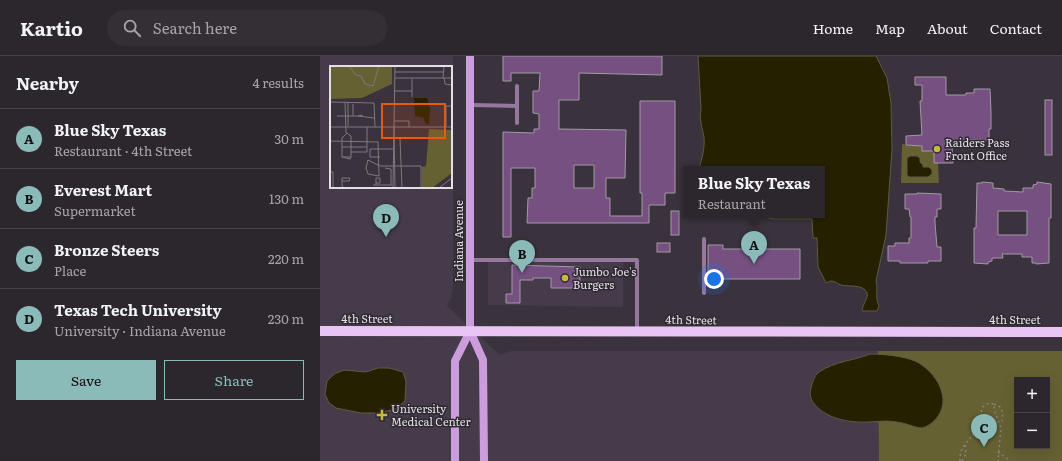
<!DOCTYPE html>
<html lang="en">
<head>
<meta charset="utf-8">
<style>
	:root { --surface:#2c262d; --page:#342e35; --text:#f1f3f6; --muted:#a6a5aa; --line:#484349; --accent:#8bbbb9 }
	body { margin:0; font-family:Literata,serif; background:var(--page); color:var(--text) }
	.controls { position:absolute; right:12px; bottom:12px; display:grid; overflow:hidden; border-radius:0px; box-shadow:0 4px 16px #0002 }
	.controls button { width:36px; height:36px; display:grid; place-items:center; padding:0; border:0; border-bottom:1px solid var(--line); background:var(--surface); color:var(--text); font:20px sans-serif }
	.you { position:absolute; left:394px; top:223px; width:14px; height:14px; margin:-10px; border:3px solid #fff; border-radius:50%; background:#1a73e8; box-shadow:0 0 0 6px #1a73e833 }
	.badge { display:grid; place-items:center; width:26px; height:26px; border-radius:50%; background:var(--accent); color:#111; font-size:13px; font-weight:700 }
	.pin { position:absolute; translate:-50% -33px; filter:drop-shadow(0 1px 2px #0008) }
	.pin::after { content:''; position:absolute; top:21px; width:14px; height:12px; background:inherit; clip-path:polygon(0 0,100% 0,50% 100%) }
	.popup { position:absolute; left:363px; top:110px; width:142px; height:52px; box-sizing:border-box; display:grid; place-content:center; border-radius:0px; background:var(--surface); filter:drop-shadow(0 1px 3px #0005); font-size:13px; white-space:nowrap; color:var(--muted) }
	.popup b { font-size:15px; color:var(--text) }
	.popup::after { content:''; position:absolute; left:50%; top:100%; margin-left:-8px; border:8px solid transparent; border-top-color:var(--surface) }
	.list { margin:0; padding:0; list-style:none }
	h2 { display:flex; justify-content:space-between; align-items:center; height:52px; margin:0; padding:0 16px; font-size:17px }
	h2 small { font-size:13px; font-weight:400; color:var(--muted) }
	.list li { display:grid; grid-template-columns:26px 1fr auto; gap:12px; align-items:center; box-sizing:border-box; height:60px; padding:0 16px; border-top:1px solid var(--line) }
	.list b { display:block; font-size:15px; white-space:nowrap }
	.list p { margin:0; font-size:13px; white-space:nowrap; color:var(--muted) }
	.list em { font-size:13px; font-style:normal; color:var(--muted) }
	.actions { display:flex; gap:8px; padding:12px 16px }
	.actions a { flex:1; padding:9px 0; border:1px solid var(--accent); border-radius:0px; text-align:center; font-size:14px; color:var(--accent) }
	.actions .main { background:var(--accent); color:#111 }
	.icon { flex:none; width:22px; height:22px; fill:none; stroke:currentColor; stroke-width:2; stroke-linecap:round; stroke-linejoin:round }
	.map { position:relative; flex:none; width:742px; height:405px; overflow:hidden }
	header { display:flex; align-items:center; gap:24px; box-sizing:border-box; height:56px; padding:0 20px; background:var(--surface); border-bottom:1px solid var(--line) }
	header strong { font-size:19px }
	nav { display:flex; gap:22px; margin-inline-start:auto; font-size:14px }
	.search { width:280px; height:36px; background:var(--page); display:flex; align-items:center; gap:10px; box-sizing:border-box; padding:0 14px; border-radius:22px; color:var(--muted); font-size:15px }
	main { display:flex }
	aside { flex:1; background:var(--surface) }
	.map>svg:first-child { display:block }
</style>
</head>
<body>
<header>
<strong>Kartio</strong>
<div class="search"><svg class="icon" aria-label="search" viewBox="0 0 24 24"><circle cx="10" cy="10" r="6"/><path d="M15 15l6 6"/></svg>Search here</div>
<nav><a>Home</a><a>Map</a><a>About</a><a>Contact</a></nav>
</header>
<main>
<aside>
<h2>Nearby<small>4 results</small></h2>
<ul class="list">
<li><span class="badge">A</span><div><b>Blue Sky Texas</b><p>Restaurant · 4th Street</p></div><em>30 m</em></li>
<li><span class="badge">B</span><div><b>Everest Mart</b><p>Supermarket</p></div><em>130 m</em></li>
<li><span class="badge">C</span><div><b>Bronze Steers</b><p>Place</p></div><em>220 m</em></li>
<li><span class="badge">D</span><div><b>Texas Tech University</b><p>University · Indiana Avenue</p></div><em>230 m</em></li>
</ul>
<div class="actions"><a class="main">Save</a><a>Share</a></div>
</aside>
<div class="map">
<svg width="742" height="405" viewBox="0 0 742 405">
	<rect width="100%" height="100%" fill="#3a323c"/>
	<g fill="#463b4a" fill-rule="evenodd">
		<path d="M0 0H133V231L131 242 127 250 180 299 191 295H742V405H0ZM11 11H131V131H11ZM697 324H727V390H697Z"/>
		<path d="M168 206H303V251L168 249Z"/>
	</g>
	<g fill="#666133" fill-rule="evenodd">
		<path d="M582 88 591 90H602V95H614V106L618 107 619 127H581Z"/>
		<path d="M558 295H742V405H559ZM697 324H727V390H697Z"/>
	</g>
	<g fill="#252100" stroke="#5e5a45">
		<path d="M378 0H556L567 22 571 47 572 93 566 179 556 225C558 234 555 242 559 250L557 255H542C542 249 549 241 547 237 544 228 529 231 521 229 518 228 515 225 512 225 510 225 508 226 506 227L498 211 497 182H493L492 163H455L431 159H502V113H379C382 102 385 93 384 81 382 71 379 63 381 53Z"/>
		<path d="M590 100H597L600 102V106L603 109V111H609L612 114V118L608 121H589L587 119V102Z"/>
		<path d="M550 298C563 298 583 300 595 305 616 315 634 344 615 364 612 367 607 371 602 372 596 372 588 368 582 367 577 366 571 365 566 365 560 365 554 366 548 366 530 367 507 363 495 349 491 344 489 339 491 332 492 327 494 320 499 316 515 305 533 305 550 298Z"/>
		<path d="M58 312H69L83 316 86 325 85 345 75 353 59 357H41L16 352 9 347 5 338 7 325 14 318 24 314 46 316Z"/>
	</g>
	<g fill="#755081" stroke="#a29aa5" fill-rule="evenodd">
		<path d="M183 0H342V19L259 17V44H239V73L306 74 305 122H286V142H290V160H322V137H320V45H355V137H345V149H329V167H207L208 142H212V132H215V112H191V181H183V76L214 77V73H219V58L213 57V35H219L220 17H191V25H183ZM254 109H274V132H254Z"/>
		<path d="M595 21H626V39H646V37H654V33H670L671 56V73H669V84H644V90H632L633 107H614V95H602V90L586 89V80L602 79 600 45H602V29H595Z"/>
		<rect x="725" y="44" width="7" height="55"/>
		<path d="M662 126 673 127V132L684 133V135L703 136V132H713V129L717 128V126L731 128V162H729V207L716 208V207H712V201H702V198H682L683 202H672V205L668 206V208L654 207V172H656L657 127H662ZM678 155H707V179H678Z"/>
		<path d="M597 137 621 138V153H617V161H615V167L617 191H621V205H608V207H580V205H568V190H575V187H589V182H591V161H590L589 153H585V138H597Z"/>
		<rect x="351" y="155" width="8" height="24"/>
		<rect x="337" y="187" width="13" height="9"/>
		<path d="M388 189H403V193H480V223H388Z"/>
		<path d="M192 209 260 211V232H231V222H213V224H200V247H186V238H192Z"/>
	</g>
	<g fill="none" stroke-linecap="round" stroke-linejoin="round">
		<g stroke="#878189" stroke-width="1.5" stroke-dasharray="2 3" stroke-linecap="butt">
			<path d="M674 348 680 351 683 357 682 365 680 367"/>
			<path d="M652 379 660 378 665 375 664 367 662 363"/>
			<path d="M678 396 690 405"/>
			<path d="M640 405C639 388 652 384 659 370 661 364 660 356 663 351 666 347 670 347 674 348V354L681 372 678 405"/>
			<path d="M642 405 646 398 645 388"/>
		</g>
		<g stroke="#96789f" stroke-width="4">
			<path d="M197 30V67"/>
			<path d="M150 49 197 50"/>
			<path d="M384 183V237"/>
			<path d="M150 204H317V275"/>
		</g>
		<g stroke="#cc9ddc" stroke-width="8">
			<path d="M150 0V275L163 304 164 405"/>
			<path d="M135 405V305L150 275"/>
		</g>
		<path stroke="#e9c5f5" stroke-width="10" d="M0 275C247 274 495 277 742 276"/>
	</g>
	<g fill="#c8bb3b" stroke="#2f2932" stroke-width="1.5">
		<circle cx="617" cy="93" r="4"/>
		<circle cx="245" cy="222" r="4"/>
		<path d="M60 353h4v4h4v4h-4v4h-4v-4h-4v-4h4z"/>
	</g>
	<g text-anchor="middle" stroke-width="3" stroke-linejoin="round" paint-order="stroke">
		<g font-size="11" fill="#e3dfe5" stroke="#2f2932" text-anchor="start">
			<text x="625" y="91">Raiders Pass<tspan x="625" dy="13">Front Office</tspan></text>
			<text x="253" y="220">Jumbo Joe's<tspan x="253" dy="13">Burgers</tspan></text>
			<text x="71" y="357">University<tspan x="71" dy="13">Medical Center</tspan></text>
		</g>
		<g font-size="11" fill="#e3dfe5" stroke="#2f2932">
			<text transform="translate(139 185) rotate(-90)" y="4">Indiana Avenue</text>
			<text x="47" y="267">4th Street</text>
			<text transform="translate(371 264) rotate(1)" y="4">4th Street</text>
			<text x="695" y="268">4th Street</text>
		</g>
	</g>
	<g transform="translate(10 10)">
		<rect width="122" height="122" fill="#3a323c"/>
		<path d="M0 0H62V18L32 32 0 33ZM99 63 122 64V107L102 122H96L92 121V101L96 100Z" fill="#666133"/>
		<path d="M84 32H97L100 42 99 59 95 57 94 52 85 50Z" fill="#252100"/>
		<path fill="none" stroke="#7e7780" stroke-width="1" d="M19 0 26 9 31 10 35 18 43 20 49 0M65 6H113M65 12H122M82 12V31M113 12 114 0M114 12 115 18 122 19M64 25H82M0 36 44 37 45 61M15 36 16 67M7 50H23V38M23 50H32V49L28 50M28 50 44 52M64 55H79V61M18 60V37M0 61H122M64 61 65 122M64 61 65 0M116 61V40H122M70 73 72 122M0 75 48 76 49 110M12 81H37M21 86H37V61M12 91H21V70L17 67 12 72V91L20 93 21 91M50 91H40V83H63M55 102 61 103V119M0 106H3V122M49 110 38 108 36 102 38 94 50 100H91V122M12 115H19L20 112H12V119L13 122M46 117H50V112H46V119M43 119H62M63 122 64 61M109 122 122 112"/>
		<path fill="#e8590c" fill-opacity="0.15" stroke="#e8590c" stroke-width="2" d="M52 38H115V72H52Z"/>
		<rect width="122" height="122" fill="none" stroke="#e3dfe5" stroke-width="2"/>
	</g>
</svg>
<div class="controls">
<button>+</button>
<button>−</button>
</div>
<div class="you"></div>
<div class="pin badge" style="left:434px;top:208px">A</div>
<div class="popup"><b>Blue Sky Texas</b>Restaurant</div>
<div class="pin badge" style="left:202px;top:217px">B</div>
<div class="pin badge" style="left:664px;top:391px">C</div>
<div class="pin badge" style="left:66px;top:181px">D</div>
</div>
</main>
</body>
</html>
